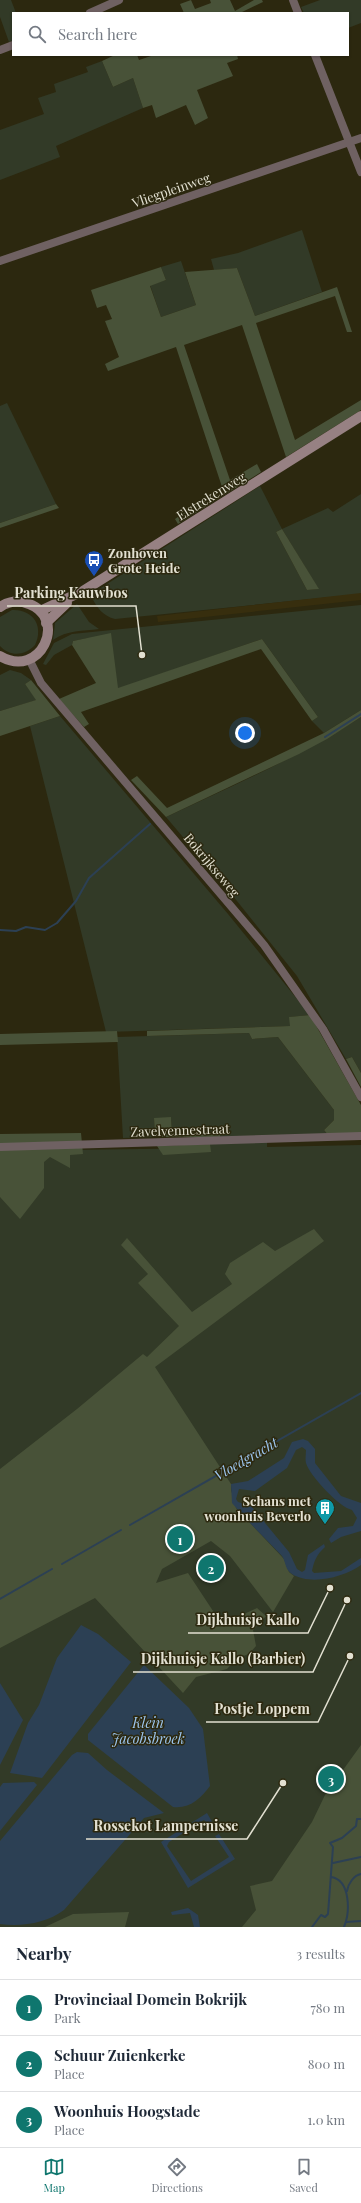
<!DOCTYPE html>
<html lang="en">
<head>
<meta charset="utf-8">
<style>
	:root { --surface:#fff; --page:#f2f2f3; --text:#1f2937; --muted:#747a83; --line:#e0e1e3; --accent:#0f766e }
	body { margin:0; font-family:"Playfair Display",serif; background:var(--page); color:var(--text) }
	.you { position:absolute; left:245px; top:733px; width:14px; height:14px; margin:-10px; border:3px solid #fff; border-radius:50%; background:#1a73e8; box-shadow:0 0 0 6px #1a73e833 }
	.badge { display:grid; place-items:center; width:26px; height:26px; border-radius:50%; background:var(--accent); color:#fff; font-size:13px; font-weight:700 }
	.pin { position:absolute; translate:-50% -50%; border:2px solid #fff; box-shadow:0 1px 4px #0006 }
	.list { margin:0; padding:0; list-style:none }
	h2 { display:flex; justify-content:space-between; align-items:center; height:52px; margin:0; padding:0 16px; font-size:17px }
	h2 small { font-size:13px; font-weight:400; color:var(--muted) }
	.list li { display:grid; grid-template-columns:26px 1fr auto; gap:12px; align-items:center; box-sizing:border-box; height:56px; padding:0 16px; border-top:1px solid var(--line) }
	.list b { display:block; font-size:15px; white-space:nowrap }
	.list p { margin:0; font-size:13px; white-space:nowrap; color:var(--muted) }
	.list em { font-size:13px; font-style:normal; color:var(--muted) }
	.icon { flex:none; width:22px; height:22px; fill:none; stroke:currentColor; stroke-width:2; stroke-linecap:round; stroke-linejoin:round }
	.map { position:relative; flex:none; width:361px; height:1927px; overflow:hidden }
	.search { position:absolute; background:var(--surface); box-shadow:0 1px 3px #0004; left:12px; right:12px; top:12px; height:44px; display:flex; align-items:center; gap:10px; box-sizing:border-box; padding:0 14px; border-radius:0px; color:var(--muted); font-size:15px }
	.sheet { height:220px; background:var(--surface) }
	nav { display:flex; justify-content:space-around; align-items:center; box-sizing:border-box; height:56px; border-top:1px solid var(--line); background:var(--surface); font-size:11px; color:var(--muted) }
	nav a { display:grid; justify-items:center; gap:2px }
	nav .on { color:var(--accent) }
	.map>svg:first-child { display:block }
</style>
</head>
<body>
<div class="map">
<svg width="361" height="1927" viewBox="0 0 361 1927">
	<rect width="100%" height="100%" fill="#2c280f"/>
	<g fill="#323a27" fill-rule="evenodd">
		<path d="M0 0H11L16 13H13V41L9 42 0 17Z"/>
		<path d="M320 0H361V23L348 28V13H304L301 7Z"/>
		<path d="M102 61 113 87 133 78 143 108 56 146 60 157 0 180V130L44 114 38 98 56 92 54 84 88 72 86 67Z"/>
		<path d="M302 230 322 292 255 316 237 268 214 270 211 259 238 253Z"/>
		<path d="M181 261 196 305 161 317 150 285 166 280 161 267Z"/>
		<path d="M7 403 56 504 0 523V406Z"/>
		<path d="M260 486 282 529 328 508 333 512 361 494V594L115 619C103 616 97 608 91 596L93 593ZM282 529 318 588V589L307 590 276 532Z"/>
		<path d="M77 604 89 622 99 629C83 631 67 630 53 640L55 623Z"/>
		<path d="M361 605V710L324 733 312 721 318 717 262 639 118 689 88 638 73 641 72 645 54 655 46 665 43 664 54 643 72 634Z"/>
		<path d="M12 610C33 609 44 626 35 645 25 656 10 657 0 646V617Z"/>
		<path d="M10 670 21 673 31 680 25 684 37 700 0 711V675Z"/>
		<path d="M60 716 228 914 310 1015 290 1017 291 1026 106 1032 30 726Z"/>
		<path d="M361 717V1073L352 1057 346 1059 297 976 237 901 166 817C232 786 299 757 361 717Z"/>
		<path d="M249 1033 252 1039 278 1037 334 1110V1120L324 1130 328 1135 220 1137V1133L172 1134 171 1118H154L155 1137 123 1138 117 1037Z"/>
		<path d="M267 1142V1147L361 1145V1927H0V1151L210 1148V1144Z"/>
	</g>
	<g fill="#485238">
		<path d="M191 0 195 9 211 3 210 0H230L235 11 254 0H262L263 2 240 13H184L180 4Z"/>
		<path d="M115 55H137L139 60 154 55H237L238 59 227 63 233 76 197 90 208 118 195 125 186 105 156 118 152 105 143 108 133 78 113 87 102 61Z"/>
		<path d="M161 267 166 280 150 286 161 317 196 305 185 272 237 268 255 316 337 287 352 332H347L335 296 256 323 295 440 361 400V410L286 457 242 325 184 345 230 480 257 464 261 472 178 524 175 519 222 487 176 347 108 371 105 364 119 357 105 321 112 319 106 305 97 308 91 290Z"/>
		<path d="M56 504 59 508 0 528V523Z"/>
		<path d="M282 529 319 589 307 590 276 532Z"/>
		<path d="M111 633 118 688 262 639 318 717 312 721 261 649 81 712 89 724 84 727 59 699 96 683 72 645 73 641Z"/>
		<path d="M31 680 60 716 0 736V711L36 700 25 684Z"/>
		<path d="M361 710V717L327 739 299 754 166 817 131 780 137 776 167 808 324 733Z"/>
		<path d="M310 1015 361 1105V1133L328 1135 324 1130 334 1120V1110L278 1037 252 1039 249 1033 147 1036V1031L290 1026 289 1017Z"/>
		<path d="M117 1031 118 1042 0 1045V1034Z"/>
		<path d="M352 1057 361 1073V1087L346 1059Z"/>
		<path d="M171 1117 172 1134 220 1133V1137H155L154 1118Z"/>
		<path d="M81 1133 83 1154 70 1155V1168L50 1157 44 1162V1188L20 1219 0 1197V1134Z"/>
		<path d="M210 1144 211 1152 163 1155 157 1146Z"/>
		<path d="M314 1229 324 1241 155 1367 231 1484V1490L236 1508 284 1559 289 1572 294 1576 273 1612 230 1556 211 1541 162 1569 156 1583 188 1573 217 1617 231 1620 257 1608 266 1616 253 1630 256 1646 249 1654 237 1658 227 1669 196 1677 183 1693 95 1598 0 1648V1469L77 1409 143 1354 147 1357 179 1326 138 1283 148 1274 121 1245 127 1238 192 1312 232 1284 225 1274 230 1263 263 1242 275 1251Z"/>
		<path d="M361 1745V1927H242L256 1910 250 1886 272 1881 312 1822 325 1795Z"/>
		<path d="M129 1912 125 1927H45L73 1914Z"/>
	</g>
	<path fill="#372e0e" d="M361 593V600L158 622 157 616Z"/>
	<g fill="#2c4054">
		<path d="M303 1439 308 1441 315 1449V1463L341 1496 361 1503V1531L341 1537 331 1543 329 1539 338 1528 353 1526 357 1518 352 1510C339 1507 310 1476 306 1463 305 1459 306 1454 306 1450L302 1447 296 1450 287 1468 255 1491 239 1489 236 1499 238 1502 251 1506 289 1552 297 1569 302 1572 305 1570 308 1555 324 1544 325 1547C317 1554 314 1561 312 1571L314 1573 341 1571 361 1558V1565C344 1577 311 1586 292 1574 285 1570 286 1562 282 1556 265 1538 247 1521 232 1503L231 1484 248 1481 284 1458 292 1442Z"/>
		<path d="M81 1625 98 1634 131 1662 42 1778 10 1773 28 1723 39 1705 57 1658Z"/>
		<path d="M144 1665 189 1708 203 1729 210 1786C201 1798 190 1809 173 1807L88 1740V1734Z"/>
		<path d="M0 1683 23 1720 0 1765Z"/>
		<path d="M77 1752 88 1753 107 1770 164 1813 144 1818 64 1910C47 1923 22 1927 0 1924V1841L72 1755Z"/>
		<path d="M34 1782 37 1785 0 1831V1787L3 1783Z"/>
		<path d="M207 1813 215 1827 213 1829 204 1820 169 1842 167 1846 191 1881 229 1857 215 1836 219 1834 235 1859 188 1888 161 1842Z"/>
		<path d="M188 1908 198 1915 200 1927H194L190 1913 172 1915 171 1912Z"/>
	</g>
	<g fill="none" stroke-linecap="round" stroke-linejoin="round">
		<g stroke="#2c4054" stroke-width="2">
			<path d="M325 737 361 714"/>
			<path d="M0 930 16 931 26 927 45 930 57 923 76 901 89 878 150 824"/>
			<path d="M130 1525 361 1393"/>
			<path d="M62 1564 121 1530"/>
			<path d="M0 1599 52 1569"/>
			<path d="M333 1863 361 1857"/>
			<path d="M331 1877C351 1880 350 1913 344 1927"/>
			<path d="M347 1891C348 1884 354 1875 361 1874"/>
			<path d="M346 1922 361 1921"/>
			<path d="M312 1927 321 1915 325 1917 328 1914 333 1847 330 1843 342 1838 356 1826 357 1819H361"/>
		</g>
		<g stroke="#6f6162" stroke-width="8">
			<path d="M293 0 298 13"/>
			<path d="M90 13 119 0"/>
			<path d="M0 50 13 45"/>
			<path d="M315 55 361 172"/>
			<path d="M0 261 361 138"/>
			<path d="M29 659 41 683 264 945 323 1029 361 1097"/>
			<path d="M0 1147 361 1136"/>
		</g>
		<g stroke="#978183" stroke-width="10">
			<path d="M0 607C9 601 19 600 29 604 68 618 41 680 0 656"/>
			<path d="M40 611 83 591 361 416"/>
			<path d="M46 623 67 603"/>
		</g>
	</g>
	<defs>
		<g id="bus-pin" transform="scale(1)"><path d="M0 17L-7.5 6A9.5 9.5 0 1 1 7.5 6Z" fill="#1a4fb4" stroke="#2c280f"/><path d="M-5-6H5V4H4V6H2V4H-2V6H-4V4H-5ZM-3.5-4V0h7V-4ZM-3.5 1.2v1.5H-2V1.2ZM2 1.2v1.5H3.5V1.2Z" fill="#fff"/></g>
		<g id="building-pin" transform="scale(1)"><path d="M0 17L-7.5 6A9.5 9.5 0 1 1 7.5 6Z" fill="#0f9aa8" stroke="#2c280f"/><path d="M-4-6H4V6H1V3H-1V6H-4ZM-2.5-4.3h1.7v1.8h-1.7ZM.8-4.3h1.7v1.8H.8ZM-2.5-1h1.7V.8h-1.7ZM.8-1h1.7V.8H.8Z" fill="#fff"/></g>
	</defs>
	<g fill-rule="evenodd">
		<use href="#bus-pin" x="94" y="560"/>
		<use href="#building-pin" x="325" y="1508"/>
	</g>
	<g text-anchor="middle" stroke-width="3" stroke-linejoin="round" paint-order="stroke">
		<g font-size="13" fill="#e2e0d1" stroke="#2c280f">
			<text transform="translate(171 190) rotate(-19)" y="5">Vliegpleinweg</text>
			<text transform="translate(211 496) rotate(-32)" y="5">Elstrekenweg</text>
			<text transform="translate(212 865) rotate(50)" y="5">Bokrijkseweg</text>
			<text transform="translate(180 1130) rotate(-2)" y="5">Zavelvennestraat</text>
		</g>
		<g font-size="13" font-weight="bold" fill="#e2e0d1" stroke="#2c280f" text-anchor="start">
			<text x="108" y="558">Zonhoven<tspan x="108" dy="15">Grote Heide</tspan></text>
			<text x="311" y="1506" text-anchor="end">Schans met<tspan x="311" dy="15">woonhuis Beverlo</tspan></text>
		</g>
		<g font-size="14" font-style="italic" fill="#9cc5ee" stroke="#2c280f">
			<text transform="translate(246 1459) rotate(-30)" y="5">Vloedgracht</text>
			<text x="148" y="1728">Klein<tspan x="148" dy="16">Jacobsbroek</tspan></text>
		</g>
	</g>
	<path fill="none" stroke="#e2e0d1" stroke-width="1.5" d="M142 655L136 606H7M330 1588L308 1633H188M347 1600L313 1672H133M350 1656L318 1722H206M283 1783L247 1839H86"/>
	<g fill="#e2e0d1" stroke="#2c280f" stroke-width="1.5">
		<circle cx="142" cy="655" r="4"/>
		<circle cx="330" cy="1588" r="4"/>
		<circle cx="347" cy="1600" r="4"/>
		<circle cx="350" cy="1656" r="4"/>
		<circle cx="283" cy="1783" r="4"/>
	</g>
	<g font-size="14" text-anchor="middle" font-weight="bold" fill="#e2e0d1" stroke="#2c280f" stroke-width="3" stroke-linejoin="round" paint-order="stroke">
		<text x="71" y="598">Parking Kauwbos</text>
		<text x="248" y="1625">Dijkhuisje Kallo</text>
		<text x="223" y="1664">Dijkhuisje Kallo (Barbier)</text>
		<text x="262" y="1714">Postje Loppem</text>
		<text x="166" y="1831">Rossekot Lampernisse</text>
	</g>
</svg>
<div class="you"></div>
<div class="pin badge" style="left:180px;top:1539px">1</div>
<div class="pin badge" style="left:211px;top:1568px">2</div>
<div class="pin badge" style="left:331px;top:1779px">3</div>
<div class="search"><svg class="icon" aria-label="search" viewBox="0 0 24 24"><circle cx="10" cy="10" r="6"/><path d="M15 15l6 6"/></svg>Search here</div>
</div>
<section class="sheet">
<h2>Nearby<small>3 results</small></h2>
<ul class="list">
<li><span class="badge">1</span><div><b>Provinciaal Domein Bokrijk</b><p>Park</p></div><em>780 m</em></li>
<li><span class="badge">2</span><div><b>Schuur Zuienkerke</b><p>Place</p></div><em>800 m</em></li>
<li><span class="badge">3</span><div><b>Woonhuis Hoogstade</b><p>Place</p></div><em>1.0 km</em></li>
</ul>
</section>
<nav>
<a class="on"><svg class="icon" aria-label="map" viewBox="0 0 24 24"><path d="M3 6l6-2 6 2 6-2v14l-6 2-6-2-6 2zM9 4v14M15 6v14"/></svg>Map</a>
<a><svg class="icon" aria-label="directions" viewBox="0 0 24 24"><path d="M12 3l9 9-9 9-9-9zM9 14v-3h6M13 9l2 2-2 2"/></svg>Directions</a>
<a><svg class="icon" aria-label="saved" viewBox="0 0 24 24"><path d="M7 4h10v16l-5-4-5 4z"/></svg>Saved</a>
</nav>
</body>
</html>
